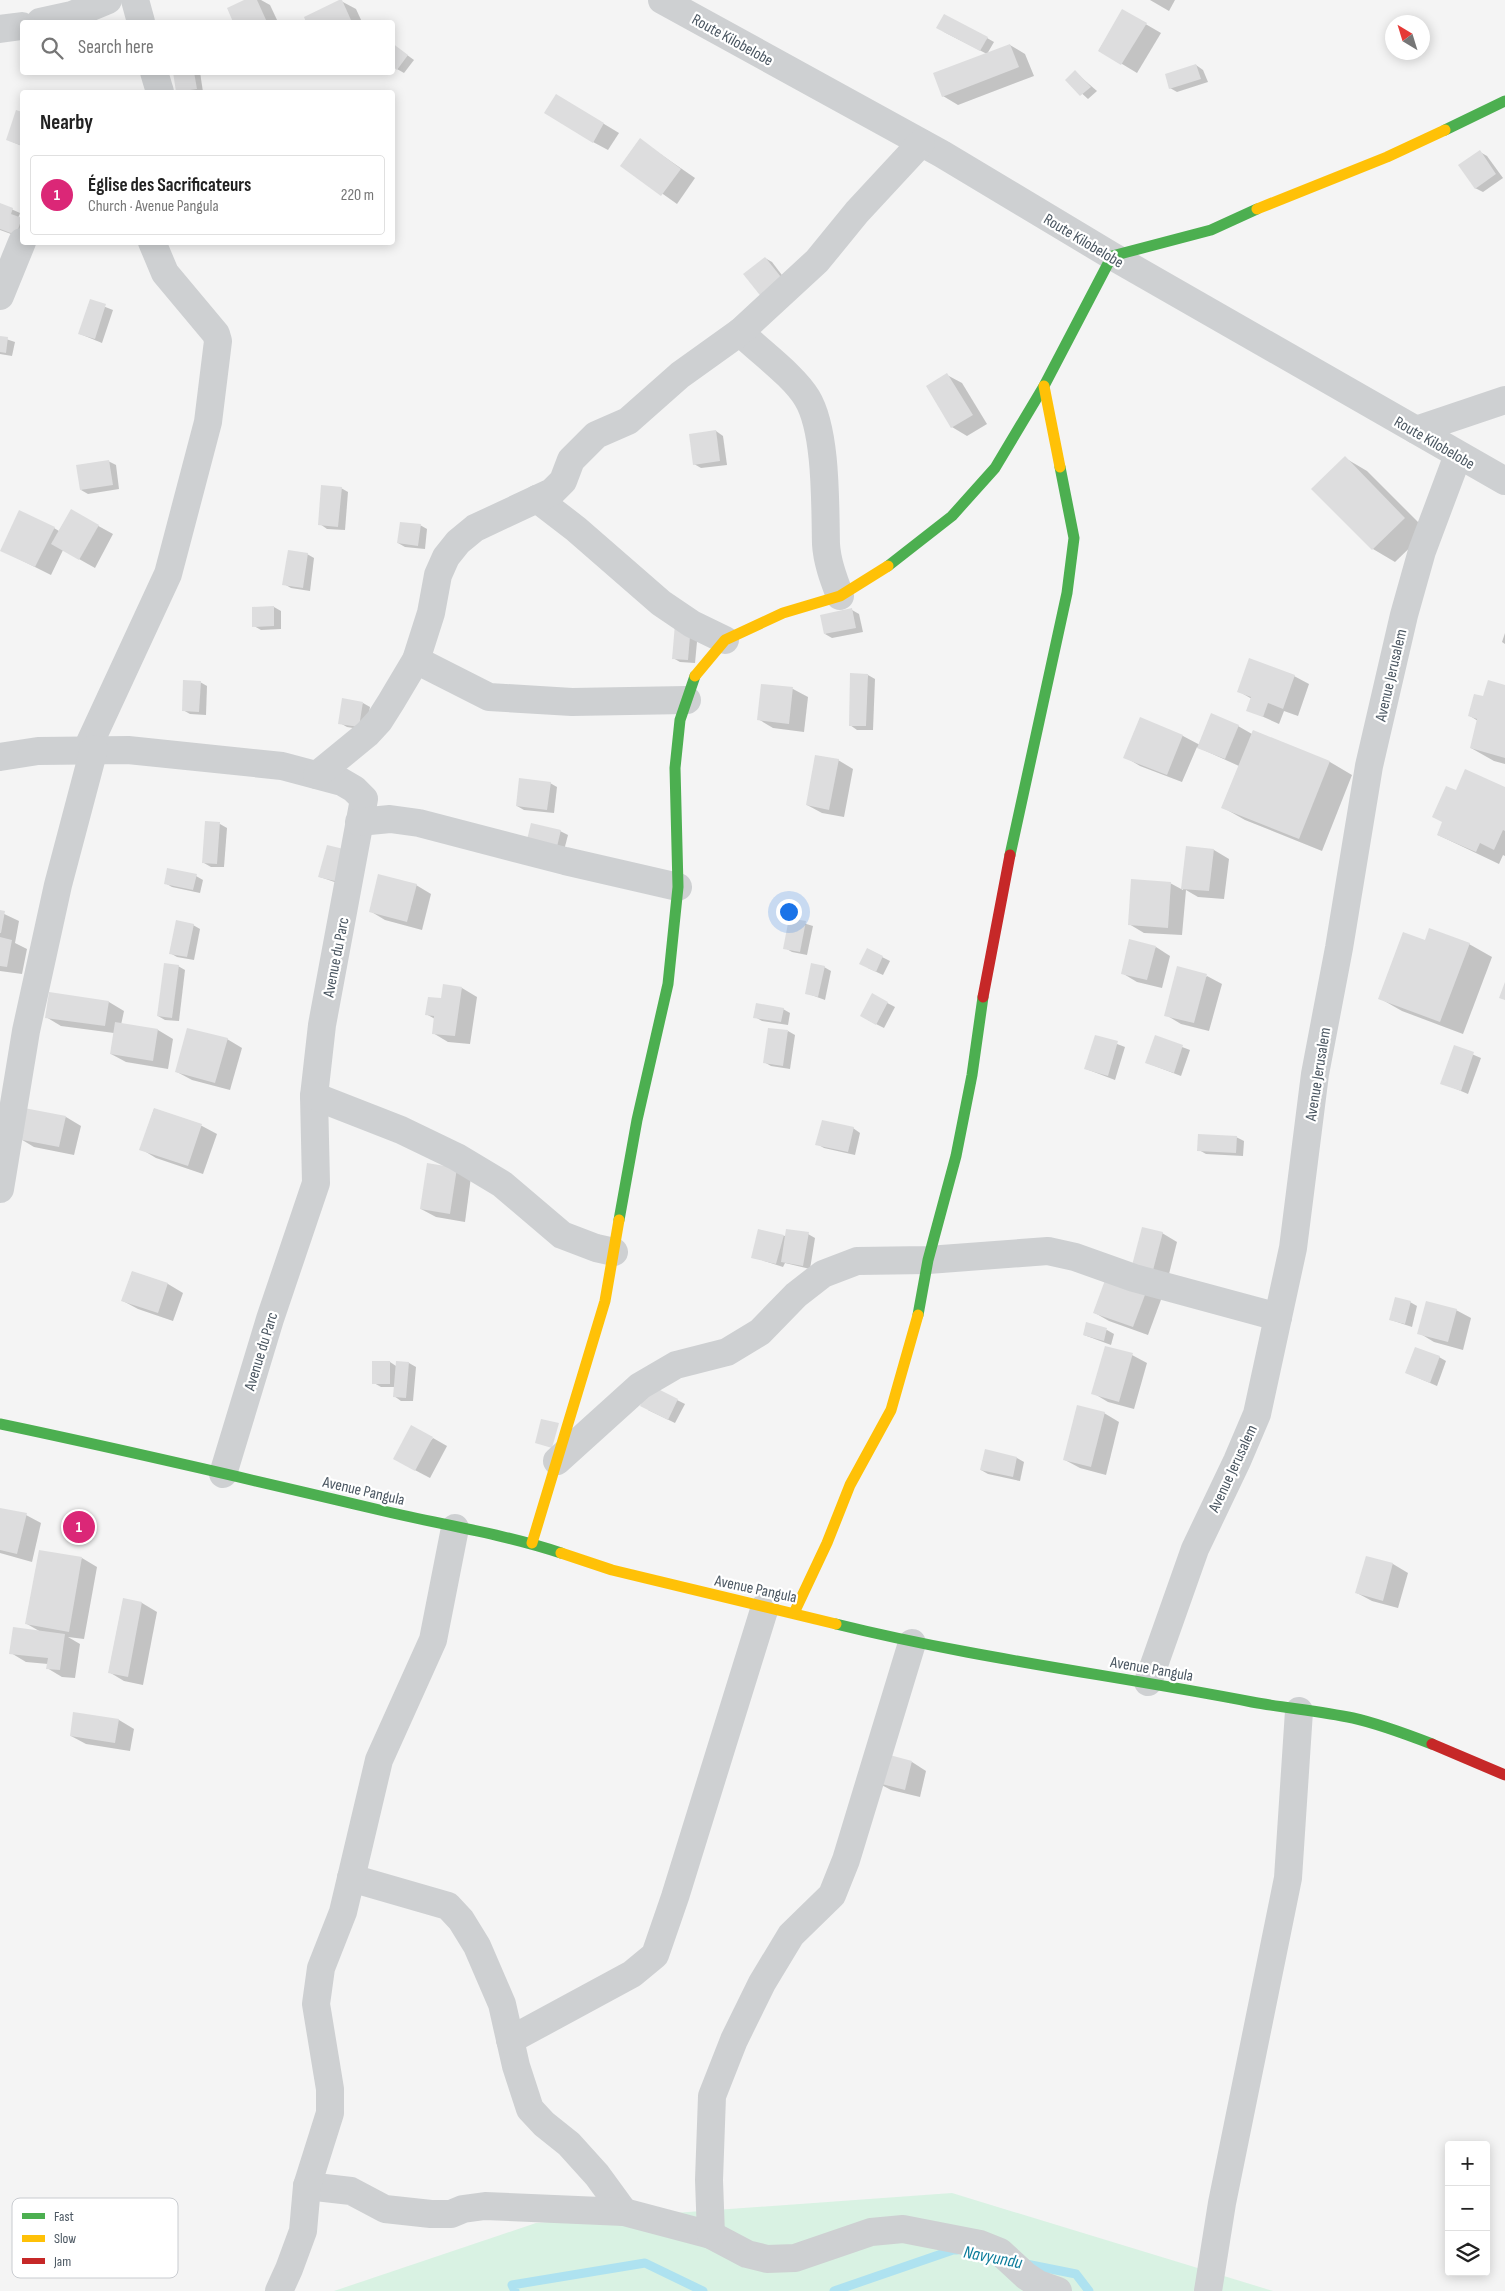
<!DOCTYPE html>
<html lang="en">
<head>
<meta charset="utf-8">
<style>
	:root { --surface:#fff; --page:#f6f6f6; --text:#222; --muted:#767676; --line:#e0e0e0; --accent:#db2777 }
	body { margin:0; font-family:"Sofia Sans Condensed",sans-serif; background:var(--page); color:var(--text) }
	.controls { position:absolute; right:15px; bottom:15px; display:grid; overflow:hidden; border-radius:5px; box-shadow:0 2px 12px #0003 }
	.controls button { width:45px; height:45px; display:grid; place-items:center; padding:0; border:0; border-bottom:1px solid var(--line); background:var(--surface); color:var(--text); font:25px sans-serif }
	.compass { position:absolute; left:1385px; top:15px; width:45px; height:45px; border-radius:50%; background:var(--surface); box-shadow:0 2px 12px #0003; rotate:322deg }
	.you { position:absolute; left:788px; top:911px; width:18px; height:18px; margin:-12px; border:4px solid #fff; border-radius:50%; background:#1a73e8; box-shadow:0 0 0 8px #1a73e833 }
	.badge { display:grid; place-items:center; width:32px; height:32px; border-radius:50%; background:var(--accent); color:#fff; font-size:16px; font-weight:700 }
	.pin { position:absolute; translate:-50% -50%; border:2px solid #fff; box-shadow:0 1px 5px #0006 }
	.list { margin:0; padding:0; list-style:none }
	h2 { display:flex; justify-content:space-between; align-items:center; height:65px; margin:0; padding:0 20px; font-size:21px }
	h2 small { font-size:16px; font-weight:400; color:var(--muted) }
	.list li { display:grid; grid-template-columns:32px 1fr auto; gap:15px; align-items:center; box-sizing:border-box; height:80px; margin:0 10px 10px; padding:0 10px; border:1px solid var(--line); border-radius:5px }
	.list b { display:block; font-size:19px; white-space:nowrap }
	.list p { margin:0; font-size:16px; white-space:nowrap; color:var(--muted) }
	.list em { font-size:16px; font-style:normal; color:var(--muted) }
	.icon { flex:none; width:28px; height:28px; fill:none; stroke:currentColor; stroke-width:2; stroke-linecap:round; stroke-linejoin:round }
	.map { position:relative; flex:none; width:1505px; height:2291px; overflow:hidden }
	.search { position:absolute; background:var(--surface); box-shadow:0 2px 12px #0003; left:20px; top:20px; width:375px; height:55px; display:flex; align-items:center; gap:12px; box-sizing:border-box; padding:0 18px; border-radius:5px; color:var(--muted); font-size:19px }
	.panel { position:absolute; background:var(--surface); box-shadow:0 2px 12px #0003; left:20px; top:90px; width:375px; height:155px; border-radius:5px }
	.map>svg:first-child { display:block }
</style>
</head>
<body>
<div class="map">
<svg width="1505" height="2291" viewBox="0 0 1505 2291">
	<rect width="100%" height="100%" fill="#f4f4f4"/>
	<path fill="#d9f2e3" d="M952 2193 1273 2291H334L536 2223Z"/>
	<g fill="#0003">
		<path d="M247 0H261L270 5 278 22H235L228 9Z"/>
		<path d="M1150 0H1175L1169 11Z"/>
		<path d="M341 1 356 9 362 22H308L305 18Z"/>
		<path d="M1123 11 1161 33 1137 73 1099 50Z"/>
		<path d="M944 32 987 38 994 42 987 54 1010 45 1025 54 1034 76 958 105 943 96 987 54Z"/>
		<path d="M392 44 414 60 404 73 397 69Z"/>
		<path d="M1196 65 1203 70 1208 82 1177 92 1170 88Z"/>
		<path d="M174 72H200L203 92H177Z"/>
		<path d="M1075 72 1097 91 1088 99 1067 80Z"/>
		<path d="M571 104 619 133 608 150 593 142Z"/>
		<path d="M17 111 22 113V146L8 140Z"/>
		<path d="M640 140 695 178 677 204 622 165Z"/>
		<path d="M1480 152 1487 156 1503 178 1483 192 1475 188Z"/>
		<path d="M0 204 20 213 18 218 22 219V238L0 230Z"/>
		<path d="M765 258 772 262 791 287 763 298Z"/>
		<path d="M90 301 113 310 102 343 80 334Z"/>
		<path d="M0 337 15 342 12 356 0 354Z"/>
		<path d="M947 375 962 383 987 424 967 436 952 427 928 387Z"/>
		<path d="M716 431 723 436 727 465 701 468 694 464Z"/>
		<path d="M1345 458 1367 471 1427 531 1395 562 1373 549Z"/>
		<path d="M108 461 116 465 119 489 88 494 81 490Z"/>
		<path d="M341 488 348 492 345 530 327 529 320 524Z"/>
		<path d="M71 511 113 534 95 568 63 550 51 575 1 550 54 528 59 531Z"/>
		<path d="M420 525 427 529 425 549 405 547 398 543Z"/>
		<path d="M307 554 314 558 310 591 291 588 284 584Z"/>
		<path d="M274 607 281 611V629L261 630 254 626Z"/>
		<path d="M852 610 859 614 863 632 832 638 825 634Z"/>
		<path d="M676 626 698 631 695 663 680 662 673 658Z"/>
		<path d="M1505 633V644L1502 642Z"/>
		<path d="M868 675 875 679 873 730H857L850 725Z"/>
		<path d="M1294 676 1309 684 1298 716 1284 711 1279 724 1248 710 1252 699 1238 691Z"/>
		<path d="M200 682 207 686 206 715 190 714 183 710Z"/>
		<path d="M762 685 793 689 808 697 804 732 773 728 758 719Z"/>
		<path d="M1505 686V764L1494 761 1471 748 1478 721 1470 716 1484 698Z"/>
		<path d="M363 703 370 707 366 730 347 727 340 723Z"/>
		<path d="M1141 719 1183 736 1200 745 1238 726 1252 734 1253 731 1330 762 1352 775 1322 851 1245 820 1222 807 1239 766 1197 747 1182 782 1140 766 1125 757Z"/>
		<path d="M838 760 853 769 844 817 822 813 807 805Z"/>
		<path d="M550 783 557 787 554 813 524 810 517 806Z"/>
		<path d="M1505 788V856L1503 855 1499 864 1438 835 1456 792Z"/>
		<path d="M206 823 220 824 227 828 224 867H211L204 863Z"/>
		<path d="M560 831 568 835 562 858 534 851Z"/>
		<path d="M328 846 346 886 320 877Z"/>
		<path d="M1187 847 1214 850 1229 859 1224 899 1198 897 1186 890 1182 935 1144 933 1129 924 1170 883 1183 890Z"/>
		<path d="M196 876 203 880 200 893 172 887 165 883Z"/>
		<path d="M416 885 431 894 422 930 385 920 370 911Z"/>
		<path d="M0 912 19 921 15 943 27 949 22 974 0 971Z"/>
		<path d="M790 919 813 926 807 955 792 952 785 948Z"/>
		<path d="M193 925 200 929 194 960 177 957 170 953Z"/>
		<path d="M1425 942 1469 944 1492 957 1463 1034 1402 1011 1379 998Z"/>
		<path d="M1156 947 1170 956 1162 988 1137 982 1122 973Z"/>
		<path d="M868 950 890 961 883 975 868 968Z"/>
		<path d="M178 966 185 970 179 1021 165 1020 158 1016Z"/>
		<path d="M824 967 831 971 825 1000 806 993Z"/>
		<path d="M1207 976 1222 984 1209 1031 1181 1024 1166 1015Z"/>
		<path d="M462 988 477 997 470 1044 448 1042 433 1033 435 1019 426 1014 442 1000Z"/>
		<path d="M872 995 895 1007 884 1028 868 1020Z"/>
		<path d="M109 1002 124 1011 121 1025 158 1030 173 1039 168 1069 126 1062 111 1054 114 1033 61 1026 46 1017Z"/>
		<path d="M783 1009 790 1013 788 1025 762 1021 755 1017Z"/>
		<path d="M788 1031 795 1035 790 1069 771 1066 764 1062Z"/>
		<path d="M1096 1036 1125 1047 1115 1080 1086 1069Z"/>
		<path d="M1156 1037 1190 1050 1181 1076 1147 1063Z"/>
		<path d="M227 1039 242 1048 230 1090 192 1080 177 1072Z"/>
		<path d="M1455 1047 1481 1058 1468 1094 1442 1083Z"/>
		<path d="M154 1109 202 1126 217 1134 203 1174 156 1158 141 1149Z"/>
		<path d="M66 1117 81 1126 74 1155 34 1147 19 1138Z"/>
		<path d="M853 1128 860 1133 855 1155 824 1148 817 1144Z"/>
		<path d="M1236 1137 1244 1141 1243 1156 1206 1154 1199 1150Z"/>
		<path d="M456 1169 471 1177 465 1222 436 1217 421 1209Z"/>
		<path d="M1162 1233 1177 1242 1166 1286 1132 1272Z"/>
		<path d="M808 1234 815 1238 810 1269 785 1263 783 1267 752 1257 783 1236Z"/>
		<path d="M132 1272 168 1284 183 1293 173 1321 138 1309 123 1301Z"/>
		<path d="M1109 1274 1162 1297 1148 1335 1109 1321 1095 1313Z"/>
		<path d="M1410 1302 1417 1306 1412 1327 1391 1320Z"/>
		<path d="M1456 1310 1471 1318 1463 1350 1434 1342 1419 1333Z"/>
		<path d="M1107 1330 1114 1334 1111 1345 1084 1335Z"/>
		<path d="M1132 1355 1147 1363 1134 1409 1108 1402 1093 1393Z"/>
		<path d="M1439 1357 1446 1361 1437 1386 1407 1373Z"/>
		<path d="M390 1362 396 1366 409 1363 416 1367 413 1401H401L394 1396 395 1387H381L374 1383Z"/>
		<path d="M651 1387 685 1404 675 1423 648 1410Z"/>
		<path d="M1104 1413 1119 1422 1106 1475 1080 1468 1065 1460Z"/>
		<path d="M433 1438 447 1446 430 1478 409 1467Z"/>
		<path d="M986 1451 1017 1458 1024 1462 1020 1481 988 1474 981 1470Z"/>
		<path d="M0 1509 26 1515 41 1523 32 1562 0 1553Z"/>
		<path d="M1367 1557 1393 1564 1408 1573 1398 1608 1372 1601 1357 1593Z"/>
		<path d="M82 1558 97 1567 84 1639 68 1637 80 1644 75 1678 62 1677 47 1668 48 1664 26 1662 11 1653 41 1632 27 1624Z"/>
		<path d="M124 1600 142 1603 157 1612 143 1685 124 1681 109 1672Z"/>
		<path d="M119 1720 134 1729 130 1751 86 1744 71 1736Z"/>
		<path d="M912 1762 926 1771 920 1797 891 1790 876 1782Z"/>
	</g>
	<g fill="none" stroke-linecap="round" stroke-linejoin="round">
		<g stroke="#aee2f0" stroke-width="9">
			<path d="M1026 2264 1076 2274 1089 2291"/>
			<path d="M515 2291 512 2285 645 2263 703 2291"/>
			<path d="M834 2291 953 2250H957"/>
		</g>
	</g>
	<g fill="#ddddde">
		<path d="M244 0H257L267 22H233L227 8Z"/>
		<path d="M339 0H342L351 20 345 22H306L304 17Z"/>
		<path d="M1122 9 1147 23 1121 65 1098 51Z"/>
		<path d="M944 14 988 37 980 51 936 28Z"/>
		<path d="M392 43 408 55 397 70 392 66Z"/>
		<path d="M1010 44 1019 67 942 97 933 73Z"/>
		<path d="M1196 64 1201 79 1169 89 1165 74Z"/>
		<path d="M1075 70 1091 87 1080 96 1065 80Z"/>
		<path d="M173 72H194L197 89 176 92Z"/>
		<path d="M556 94 604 123 593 143 544 113Z"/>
		<path d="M16 110 22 112V146L6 140Z"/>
		<path d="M640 138 681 169 661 196 620 166Z"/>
		<path d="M1480 150 1496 174 1475 189 1458 165Z"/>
		<path d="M0 203 13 208 11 214 22 218 16 235 0 229Z"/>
		<path d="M765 257 785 282 763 299 743 274Z"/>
		<path d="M90 299 106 304 95 339 78 334Z"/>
		<path d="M0 336 8 337 6 353 0 352Z"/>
		<path d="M947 373 973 415 951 428 926 386Z"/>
		<path d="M716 430 720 461 693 465 689 434Z"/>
		<path d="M1345 456 1405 518 1372 550 1311 489Z"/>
		<path d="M109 460 113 485 80 490 76 465Z"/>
		<path d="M321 485 342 487 338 527 318 525Z"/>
		<path d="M71 509 99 525 79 560 51 544Z"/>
		<path d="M19 510 55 527 35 567 0 551Z"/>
		<path d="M400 522 421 524 418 546 397 543Z"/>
		<path d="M288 550 308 553 303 588 282 585Z"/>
		<path d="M274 606V626L252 627V607Z"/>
		<path d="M852 608 856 628 824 634 820 615Z"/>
		<path d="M675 624 691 625 688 660 672 659Z"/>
		<path d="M1249 658 1295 675 1283 709 1268 703 1263 717 1246 711 1251 697 1237 692Z"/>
		<path d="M850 673 868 674 866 726H849Z"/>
		<path d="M183 680 201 681 199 712 182 711Z"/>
		<path d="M1488 680 1505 685V758L1470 748 1477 719 1468 716 1474 694 1483 696Z"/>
		<path d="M761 684 793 687 789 724 757 720Z"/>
		<path d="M342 698 363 702 359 727 338 724Z"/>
		<path d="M1211 713 1239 725 1225 759 1197 748Z"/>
		<path d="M1140 717 1183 735 1167 775 1123 758Z"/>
		<path d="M1253 730 1330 761 1299 839 1221 808Z"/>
		<path d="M815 755 839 759 829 810 806 805Z"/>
		<path d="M1465 769 1505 787V831L1503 830 1494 850 1480 843 1476 852 1437 835 1442 822 1432 817 1446 786 1456 790Z"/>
		<path d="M519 778 551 782 547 810 516 806Z"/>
		<path d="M205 821 220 822 217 864 202 863Z"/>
		<path d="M531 823 561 830 555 855 525 848Z"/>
		<path d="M327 845 348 850 339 882 318 877Z"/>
		<path d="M1186 846 1214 849 1209 891 1181 889Z"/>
		<path d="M167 868 197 874 193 890 164 884Z"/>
		<path d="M378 874 417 884 407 922 369 912Z"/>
		<path d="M1131 879 1171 882 1168 928 1128 925Z"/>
		<path d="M0 910 5 911 1 933H0Z"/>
		<path d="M789 918 806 921 800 952 783 949Z"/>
		<path d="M176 920 194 924 187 957 169 954Z"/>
		<path d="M1429 928 1470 943 1440 1022 1378 999 1403 932 1425 940Z"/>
		<path d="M0 937 12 940 7 967 0 966Z"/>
		<path d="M1129 939 1156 946 1147 980 1121 974Z"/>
		<path d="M867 948 883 956 876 972 859 964Z"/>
		<path d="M164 963 179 965 172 1018 157 1016Z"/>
		<path d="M811 963 825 966 818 997 805 994Z"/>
		<path d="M1177 966 1207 974 1194 1023 1164 1016Z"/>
		<path d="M1505 982V1000L1499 998Z"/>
		<path d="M443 984 462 987 455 1036 432 1034 434 1016 425 1015 428 997 441 998Z"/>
		<path d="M49 992 109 1001 105 1026 45 1018Z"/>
		<path d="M872 993 888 1002 876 1025 860 1016Z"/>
		<path d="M756 1003 784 1008 781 1022 753 1018Z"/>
		<path d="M115 1022 158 1029 153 1061 110 1054Z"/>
		<path d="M187 1028 228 1038 215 1083 175 1072Z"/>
		<path d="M768 1028 788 1030 783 1066 763 1063Z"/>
		<path d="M1095 1035 1118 1041 1108 1076 1084 1069Z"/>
		<path d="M1155 1035 1183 1045 1174 1073 1145 1063Z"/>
		<path d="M1454 1045 1474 1052 1461 1091 1440 1084Z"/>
		<path d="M24 1108 66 1116 59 1147 17 1139Z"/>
		<path d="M154 1108 202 1124 188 1166 139 1150Z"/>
		<path d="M822 1120 854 1127 848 1152 815 1145Z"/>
		<path d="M1198 1134 1237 1136 1236 1153 1197 1151Z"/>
		<path d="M427 1163 457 1168 450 1214 420 1209Z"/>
		<path d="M1142 1227 1163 1232 1151 1278 1130 1273Z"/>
		<path d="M758 1229 784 1235 776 1264 751 1258Z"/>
		<path d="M786 1229 809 1232 803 1266 781 1262Z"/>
		<path d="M132 1271 168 1283 158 1313 121 1301Z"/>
		<path d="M1108 1272 1148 1287 1133 1327 1093 1313Z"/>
		<path d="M1395 1297 1411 1301 1405 1324 1389 1320Z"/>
		<path d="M1426 1301 1457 1309 1448 1342 1417 1334Z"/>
		<path d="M1086 1322 1107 1328 1104 1341 1083 1335Z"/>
		<path d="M1105 1346 1133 1353 1119 1402 1091 1394Z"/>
		<path d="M1415 1347 1440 1356 1430 1383 1405 1373Z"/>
		<rect x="372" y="1361" width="18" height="23"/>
		<path d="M396 1361 409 1362 406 1398 393 1397Z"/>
		<path d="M650 1385 678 1399 668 1420 640 1406Z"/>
		<path d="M1077 1405 1105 1412 1091 1467 1063 1460Z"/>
		<path d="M541 1419 559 1423 552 1448 535 1443Z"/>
		<path d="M411 1425 433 1437 415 1471 393 1459Z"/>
		<path d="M985 1449 1017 1457 1013 1477 980 1470Z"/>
		<path d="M0 1508 27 1513 17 1554 0 1550Z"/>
		<path d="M39 1550 82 1557 69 1632 25 1624Z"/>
		<path d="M1366 1556 1393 1563 1383 1601 1355 1593Z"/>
		<path d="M123 1598 142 1602 128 1677 108 1673Z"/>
		<path d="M13 1627 65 1634 60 1670 46 1669 48 1658 9 1654Z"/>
		<path d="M73 1712 119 1719 115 1743 70 1736Z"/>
		<path d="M882 1753 912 1761 905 1790 874 1782Z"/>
	</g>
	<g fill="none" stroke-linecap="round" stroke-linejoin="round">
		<g stroke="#ced0d2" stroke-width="28">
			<path d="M135 0 141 22"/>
			<path d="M662 0 942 154 1112 256 1505 481"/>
			<path d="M40 22 72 15 108 0"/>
			<path d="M0 29 22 26"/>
			<path d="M154 72 160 92"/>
			<path d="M0 296 22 242"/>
			<path d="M740 332C760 352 793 375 807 398 827 431 825 506 826 544 827 562 834 580 840 596"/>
			<path d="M1416 430 1505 400"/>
			<path d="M537 499 576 529 661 603 692 624 725 640"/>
			<path d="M416 660 489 697 572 702 687 700"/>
			<path d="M87 749 168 574 208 422 218 341 216 334 165 273 152 242"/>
			<path d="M0 757 38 751 128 750 282 766 342 782 354 789 364 799 322 1025 314 1096 316 1183 270 1319 223 1474"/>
			<path d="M317 775 367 734 379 721 391 702 416 660 431 613 438 575 446 557 458 542 475 528 552 492 563 481 571 460 596 435 628 421 680 375 740 332 817 261 857 212 921 143"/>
			<path d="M359 822 390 819 419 823 565 861 678 887"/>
			<path d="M314 1096 401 1130 457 1157 502 1184 562 1235 596 1248 614 1252"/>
			<path d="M0 1189 26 1031 58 885 94 749"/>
			<path d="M557 1461 640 1386 676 1365 727 1352 760 1332 796 1295 823 1274 857 1261 928 1260 1048 1251 1075 1257 1134 1278 1278 1317"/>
			<path d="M1148 1682 1195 1549 1237 1461 1257 1414 1293 1248 1315 1074 1339 948 1369 766 1404 615 1422 551 1458 455"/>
			<path d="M351 1878 448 1906 461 1920 477 1946 502 2004 516 2066 530 2109 544 2124 569 2144 597 2175 624 2212"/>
			<path d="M510 2040 632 1974 655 1955 675 1897 765 1607"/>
			<path d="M307 2186 351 2191 385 2209 431 2214H451L463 2209 485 2206 624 2212 711 2235 747 2254 767 2259 795 2258 871 2232 903 2229 980 2244 1000 2252 1026 2276 1038 2284 1058 2291"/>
			<path d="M711 2235 709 2180 712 2096 734 2040 762 1983 791 1935 832 1895 846 1860 912 1643"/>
			<path d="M279 2291 289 2269 303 2231 307 2186 330 2113V2089L316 2004 321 1968 343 1912 379 1760 433 1640 455 1528"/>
			<path d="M1208 2291 1222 2203 1288 1878 1299 1711"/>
		</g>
		<g stroke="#4caf50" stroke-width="11">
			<path d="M1445 130 1505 101"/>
			<path d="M888 566 952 516 995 468 1044 386 1112 256 1211 230 1257 209"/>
			<path d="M1010 855 1067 593 1074 538 1060 467"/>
			<path d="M619 1220 637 1120 668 984 678 887 675 768 680 720 695 676"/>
			<path d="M918 1315 928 1260 956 1156 972 1075 983 997"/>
			<path d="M0 1424C129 1451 257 1481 384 1511 443 1525 504 1534 561 1553"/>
			<path d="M836 1624C973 1658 1113 1675 1252 1702 1285 1708 1319 1711 1353 1718 1380 1724 1406 1734 1432 1744"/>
		</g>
		<g stroke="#ffc107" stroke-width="11">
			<path d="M1257 209 1387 157 1445 130"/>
			<path d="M1044 386 1060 467"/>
			<path d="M695 676 725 640 783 613 840 596 888 566"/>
			<path d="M532 1543 605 1301 619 1220"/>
			<path d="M561 1553 612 1570 836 1624"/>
			<path d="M794 1613 827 1543 850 1485 891 1410 918 1315"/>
		</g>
		<g stroke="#c62828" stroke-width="11">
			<path d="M983 997 1010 855"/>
			<path d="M1432 1744 1505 1775"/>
		</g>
	</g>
	<g text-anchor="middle" stroke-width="4.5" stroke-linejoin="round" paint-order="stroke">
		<g font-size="16" fill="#4a5661" stroke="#fff">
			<text transform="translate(733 39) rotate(29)" y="6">Route Kilobelobe</text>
			<text transform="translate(1084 240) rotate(31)" y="6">Route Kilobelobe</text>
			<text transform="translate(1435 442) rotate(30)" y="6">Route Kilobelobe</text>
			<text transform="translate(1390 675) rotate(-77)" y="6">Avenue Jerusalem</text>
			<text transform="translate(335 957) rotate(-79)" y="6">Avenue du Parc</text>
			<text transform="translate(1317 1074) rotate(-81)" y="6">Avenue Jerusalem</text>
			<text transform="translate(260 1351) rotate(-73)" y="6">Avenue du Parc</text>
			<text transform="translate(1232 1468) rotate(-65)" y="6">Avenue Jerusalem</text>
			<text transform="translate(364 1490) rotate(13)" y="6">Avenue Pangula</text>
			<text transform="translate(756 1588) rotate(12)" y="6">Avenue Pangula</text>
			<text transform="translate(1152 1668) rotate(10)" y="6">Avenue Pangula</text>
		</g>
		<g font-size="18" font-style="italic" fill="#0c7c9b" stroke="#fff">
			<text transform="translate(993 2257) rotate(11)" y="6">Navyundu</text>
		</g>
	</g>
	<rect x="12" y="2198" width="166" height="80" rx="8" fill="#fff" stroke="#c9ccd0" stroke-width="1"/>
	<rect x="22" y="2213" width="23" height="6" fill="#4caf50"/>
	<rect x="22" y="2235" width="23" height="7" fill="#ffc107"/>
	<rect x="22" y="2258" width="23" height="6" fill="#c62828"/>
	<g font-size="14" fill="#4a5661">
		<text x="54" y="2221">Fast</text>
		<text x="54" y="2243">Slow</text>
		<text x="54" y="2266">Jam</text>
	</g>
</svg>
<div class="controls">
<button>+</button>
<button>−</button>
<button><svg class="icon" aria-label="layers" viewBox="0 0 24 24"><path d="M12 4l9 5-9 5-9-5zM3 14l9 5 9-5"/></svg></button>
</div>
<svg class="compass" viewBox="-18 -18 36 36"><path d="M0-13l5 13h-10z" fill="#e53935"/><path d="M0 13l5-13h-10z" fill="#767676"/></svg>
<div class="you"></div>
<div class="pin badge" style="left:79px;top:1527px">1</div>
<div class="search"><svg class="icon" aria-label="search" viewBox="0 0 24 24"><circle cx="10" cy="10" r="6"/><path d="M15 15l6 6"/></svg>Search here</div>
<section class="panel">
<h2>Nearby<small></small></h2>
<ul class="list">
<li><span class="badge">1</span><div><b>Église des Sacrificateurs</b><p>Church · Avenue Pangula</p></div><em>220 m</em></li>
</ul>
</section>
</div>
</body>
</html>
